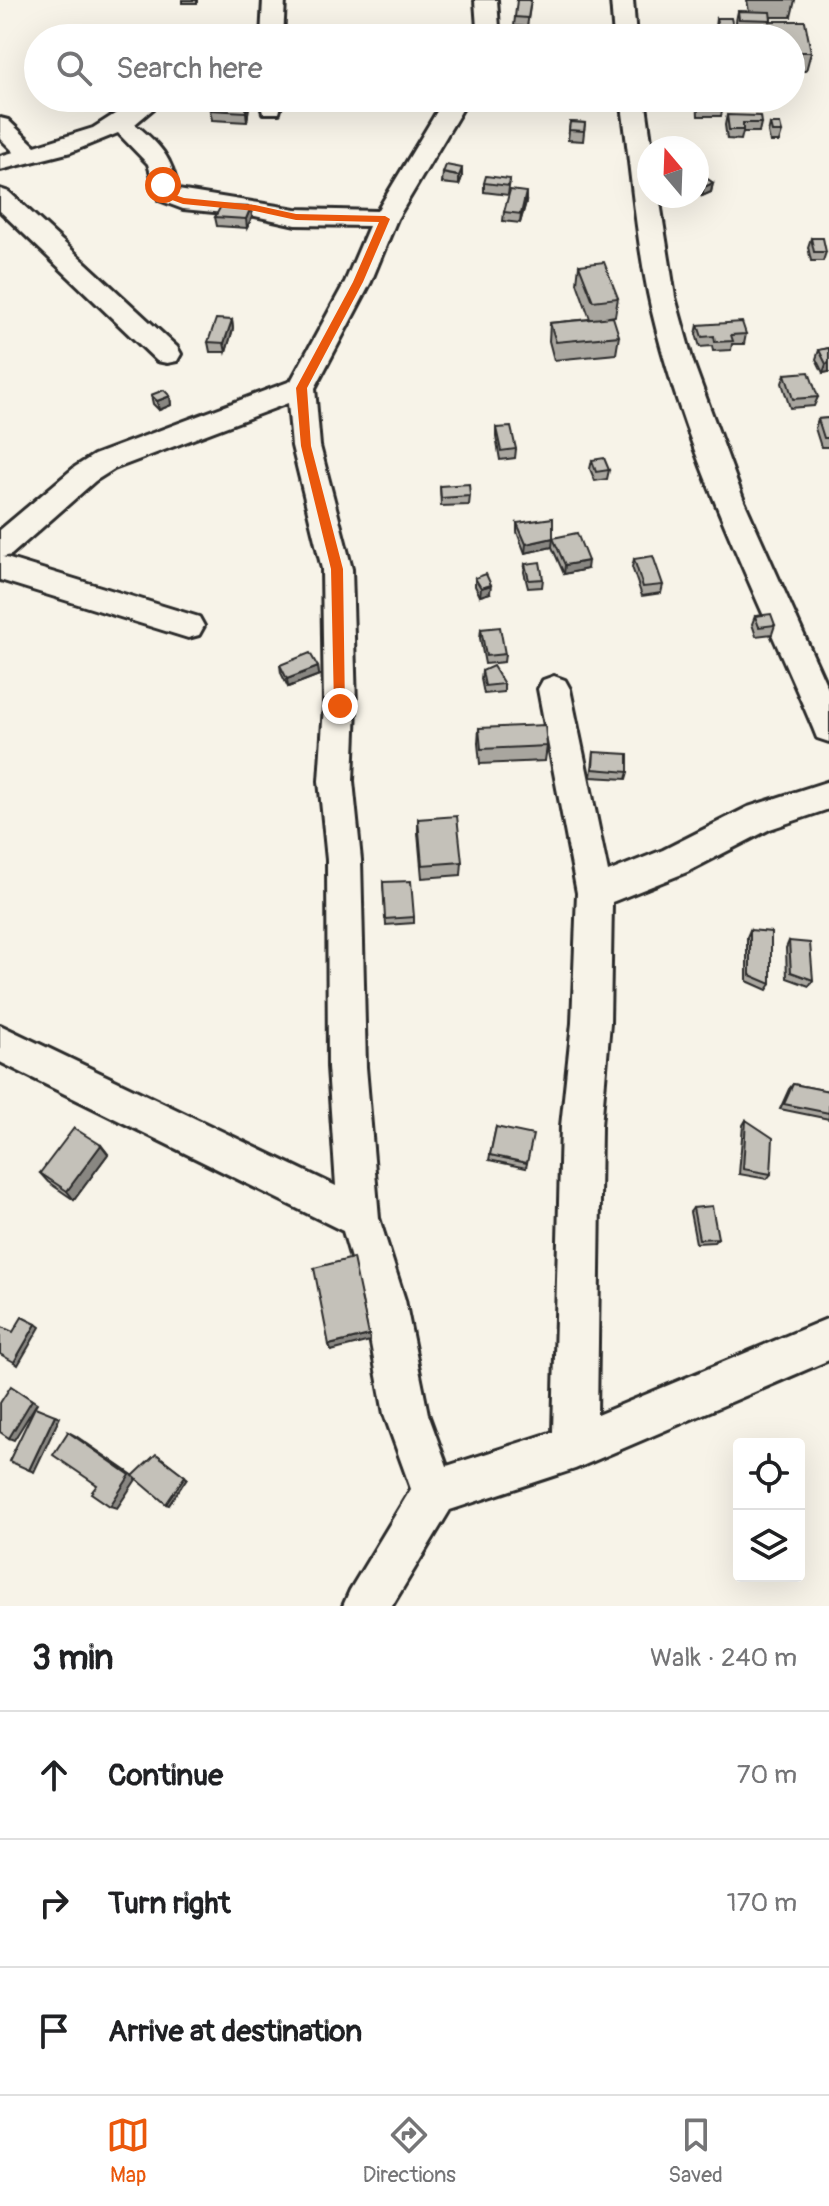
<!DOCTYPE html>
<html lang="en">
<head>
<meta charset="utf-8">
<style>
	:root { --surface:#fff; --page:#f2f2f2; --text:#202124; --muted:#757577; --line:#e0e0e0; --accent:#ea580c }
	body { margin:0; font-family:Pangolin,sans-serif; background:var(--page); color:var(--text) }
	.controls { position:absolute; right:24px; bottom:24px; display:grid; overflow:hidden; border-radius:8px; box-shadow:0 8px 32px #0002 }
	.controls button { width:72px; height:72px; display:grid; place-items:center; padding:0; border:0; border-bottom:2px solid var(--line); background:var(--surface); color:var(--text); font:40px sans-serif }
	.compass { position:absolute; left:637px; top:136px; width:72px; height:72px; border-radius:50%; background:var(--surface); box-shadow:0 8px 32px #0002; rotate:341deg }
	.stop { position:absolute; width:24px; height:24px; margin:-18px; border:6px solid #ea580c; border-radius:50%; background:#fff }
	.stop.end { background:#ea580c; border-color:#fff; box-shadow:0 2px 8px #0008 }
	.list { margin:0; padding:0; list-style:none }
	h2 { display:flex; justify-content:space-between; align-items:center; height:104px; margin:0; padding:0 32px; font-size:34px }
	h2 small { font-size:26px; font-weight:400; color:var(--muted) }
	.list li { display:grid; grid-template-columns:52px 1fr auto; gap:24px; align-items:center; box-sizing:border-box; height:128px; padding:0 32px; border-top:2px solid var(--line) }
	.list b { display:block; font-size:30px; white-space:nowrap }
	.list em { font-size:26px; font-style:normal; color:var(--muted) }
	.icon { flex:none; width:44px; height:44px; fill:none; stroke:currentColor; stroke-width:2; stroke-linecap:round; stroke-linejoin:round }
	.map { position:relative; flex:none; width:829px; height:1606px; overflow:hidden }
	.search { position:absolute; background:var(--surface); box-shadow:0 8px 32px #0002; left:24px; right:24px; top:24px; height:88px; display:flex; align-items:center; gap:20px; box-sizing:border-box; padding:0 28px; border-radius:44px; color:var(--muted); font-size:30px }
	.sheet { height:488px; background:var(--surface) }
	nav { display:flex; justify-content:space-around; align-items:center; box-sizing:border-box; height:112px; border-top:2px solid var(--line); background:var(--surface); font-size:22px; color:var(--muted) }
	nav a { display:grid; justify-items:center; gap:4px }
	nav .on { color:var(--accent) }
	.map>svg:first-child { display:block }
</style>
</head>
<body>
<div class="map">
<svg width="829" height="1606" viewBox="0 0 829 1606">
	<rect width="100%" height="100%" fill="#f7f3e8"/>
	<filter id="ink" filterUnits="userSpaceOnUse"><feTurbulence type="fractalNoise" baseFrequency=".0125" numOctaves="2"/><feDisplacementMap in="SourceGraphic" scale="16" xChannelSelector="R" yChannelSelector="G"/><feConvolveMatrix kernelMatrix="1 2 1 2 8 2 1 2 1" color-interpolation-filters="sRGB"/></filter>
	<g filter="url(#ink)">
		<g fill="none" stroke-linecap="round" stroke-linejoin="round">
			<g stroke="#2b2b2b" stroke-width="6">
				<g id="street">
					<path d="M263 0H285L283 38H261Z"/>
					<path d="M475 0H497L499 28 496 38H474L477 28Z"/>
					<path d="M611 0H633L636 38H614Z"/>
					<path d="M140 98H166L135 124C160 145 172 157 178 190L296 209 377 211 445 98H469L397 219 371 282 315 388 320 446 352 569 356 706 353 781 361 860 366 1067 379 1218 405 1300 428 1414 447 1466 553 1432 561 1126 572 1023 577 893 538 689 543 680 554 676 565 680 570 689 608 872 663 850 748 807 829 781V809L770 829 687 872 612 902 610 1023 601 1126 597 1415 829 1318V1360L575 1469 450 1510 392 1606H343L350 1590 411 1489 384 1414 363 1300 343 1231 0 1062V1025L336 1186 328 1067 327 860 319 781 324 706 322 569 292 446 288 403 114 469 95 481 11 555 3 557 199 617 204 626 199 635 188 638 0 580V530L75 467 94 455 291 381 345 282 369 226 296 225 255 216 183 209 159 200 148 164 118 133 71 152 0 170V156L14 152 0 138V118L8 120 35 146 93 128Z"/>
					<path d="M259 98H283L279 113H263Z"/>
					<path d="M621 98H645L652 148H649V196H659L675 297 693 362 744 501 829 691V742L817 738 813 728C758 598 693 470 657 332 637 256 632 176 621 98Z"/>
					<path d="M0 189 9 192 177 347 181 354 177 361 167 363 157 361 0 211Z"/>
				</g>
			</g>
			<use href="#street" fill="#f7f3e8" fill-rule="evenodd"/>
		</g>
		<g fill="#a9a69f" stroke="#2b2b2b" stroke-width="2">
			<rect x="182" y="0" width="15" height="3"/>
			<path d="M531 0 527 27 514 26 515 17Z"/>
			<path d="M747 0H795L791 17H771V21L811 52 806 71H791V38H766L768 29 737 28 736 21 738 11 749 12Z"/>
			<path d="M716 18 734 30 732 38H717L715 28Z"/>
			<path d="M697 98H722L723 107 721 116H698Z"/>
			<path d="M726 98H741L739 105H727Z"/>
			<path d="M249 106 247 122 212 120 210 110Z"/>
			<path d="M727 115 761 123 759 132H743L741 140 727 139 725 125Z"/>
			<path d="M570 122 585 123 583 141 568 140Z"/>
			<path d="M770 124 782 132 779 142H770L768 133Z"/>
			<path d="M697 171 713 183 711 192 702 196 697 192Z"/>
			<path d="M443 173 462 177 459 185 442 183Z"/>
			<path d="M510 179 508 195 484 192V183Z"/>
			<path d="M526 202 520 223 503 221 504 212Z"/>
			<path d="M251 207 252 217 247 228 217 226 215 217Z"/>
			<path d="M811 238 826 252 823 261H811L808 247Z"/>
			<path d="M579 265 618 298 615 316 609 317 619 336 616 354 554 360 549 341 550 323 590 319 577 283Z"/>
			<path d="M232 320 233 329 226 352H210L208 342Z"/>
			<path d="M698 325 746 334 744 344H732L731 350 713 351 712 346 700 347 696 334Z"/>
			<path d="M829 348V372L823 373 816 359 819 350Z"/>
			<path d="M785 374 818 397 814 406 790 408 782 383Z"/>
			<path d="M151 395 170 396 171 405 159 410 153 404Z"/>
			<path d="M829 418V447H821L815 428 818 419Z"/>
			<path d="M496 428 516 449 515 458 500 460 496 437Z"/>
			<path d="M592 460 609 470 607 479 595 481 590 469Z"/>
			<path d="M440 486 470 496 469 505 441 506Z"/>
			<path d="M517 523 553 538 587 569 564 574 552 547 525 553 517 532Z"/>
			<path d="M634 559 663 585 661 593 642 596 632 567Z"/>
			<path d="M525 564 543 579 542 587 528 588 524 572Z"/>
			<path d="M475 578 490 593 480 596 475 586Z"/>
			<path d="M755 616 775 625 772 634 756 636 752 624Z"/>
			<path d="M481 629 505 654 504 662 485 664 480 638Z"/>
			<path d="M280 665 318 667 319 675 288 687 281 673Z"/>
			<path d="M482 671 504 684V692L484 694 481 679Z"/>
			<path d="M479 728 547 746 545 761 480 764 478 743Z"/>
			<path d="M594 752 628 772 626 779 591 777Z"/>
			<path d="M418 819 462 862 461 875 422 878 418 833Z"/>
			<path d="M383 882 414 917V923L386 925Z"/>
			<path d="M750 930 771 984 767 990 747 981V937Z"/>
			<path d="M789 941 813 980 809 986 787 978 786 948Z"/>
			<path d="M793 1084 829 1091V1119L780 1109 789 1089Z"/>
			<path d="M746 1120 771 1174 767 1179 739 1174 743 1125Z"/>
			<path d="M496 1127 527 1163 526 1168 489 1160Z"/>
			<path d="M101 1145 108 1154 74 1200 48 1182 40 1173Z"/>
			<path d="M693 1208 718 1238 714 1242 696 1243 690 1212Z"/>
		</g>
		<g fill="#898782" stroke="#2b2b2b" stroke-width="2">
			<path d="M248 98 249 106 247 122 246 112Z"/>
			<path d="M462 168V177L459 185V176Z"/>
			<path d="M713 183 711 192 702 196 704 187Z"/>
			<path d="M526 192V202L520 223 521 214Z"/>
			<path d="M251 207 252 217 247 228 246 219Z"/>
			<path d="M232 320 233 329 226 352 224 343Z"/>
			<path d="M829 363V372L823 373 826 364Z"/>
			<path d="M170 396 171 405 159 410 157 401Z"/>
			<path d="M553 538 552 547 525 553 526 544Z"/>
			<path d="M588 561 587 569 564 574 565 565Z"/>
			<path d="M491 585 490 593 480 596 481 588Z"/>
			<path d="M318 667 319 675 288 687 287 679Z"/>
			<path d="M101 1145 108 1154 74 1200 67 1191Z"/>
			<path d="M36 1324 40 1327 18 1365 14 1362Z"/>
			<path d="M369 1335 370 1341 331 1351 329 1345Z"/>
			<path d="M15 1389 37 1403 14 1440 9 1438Z"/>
			<path d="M55 1415 60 1417 34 1472 29 1470Z"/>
			<path d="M68 1432 76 1436 137 1478 117 1508 110 1506Z"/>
			<path d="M159 1456 187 1478 169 1505 166 1504Z"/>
		</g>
		<g fill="#c4c1b9" stroke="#2b2b2b" stroke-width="2">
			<path d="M517 0H531L528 18 515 17Z"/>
			<path d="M738 11 770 12 771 20 739 19Z"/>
			<path d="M716 18H731L734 30H719Z"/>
			<path d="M769 21H805L811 52H791V38H773Z"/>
			<path d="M215 98H247L246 112 210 110Z"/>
			<path d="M700 98H722L723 107 700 106Z"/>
			<path d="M727 115 760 116 761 123H743V130H729Z"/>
			<path d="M570 122 585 123 584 131 569 130Z"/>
			<path d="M770 124H780L782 132H772Z"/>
			<path d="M446 165 462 168 459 176 443 173Z"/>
			<path d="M697 171 713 183 704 187 697 181Z"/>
			<path d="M486 176 510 179 509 186 484 183Z"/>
			<path d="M510 190 526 192 521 214 504 212Z"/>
			<path d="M221 206 251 207 246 219 215 217Z"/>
			<path d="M811 238H823L826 252H814Z"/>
			<path d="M604 262 618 298 593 301 579 265Z"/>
			<path d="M613 317 619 336 556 342 550 323Z"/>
			<path d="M216 319 232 320 224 343 208 342Z"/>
			<path d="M742 322 746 334 731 335 733 341 715 342 714 336 702 337 698 325Z"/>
			<path d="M829 348V363L826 364 819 350Z"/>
			<path d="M809 372 818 397 793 399 785 374Z"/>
			<path d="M164 390 170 396 157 401 151 395Z"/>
			<path d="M829 418V438H824L818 419Z"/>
			<path d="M511 427 516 449 501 451 496 428Z"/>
			<path d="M604 458 609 470 596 472 592 460Z"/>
			<path d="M469 484 470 496 441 498 440 486Z"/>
			<path d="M553 518V538L526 544 517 523Z"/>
			<path d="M577 533 588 561 565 565 553 538Z"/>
			<path d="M653 556 663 585 643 587 634 559Z"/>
			<path d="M540 562 543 579 529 580 525 564Z"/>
			<path d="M486 574 491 585 481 588 475 578Z"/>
			<path d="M771 614 775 625 759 627 755 616Z"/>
			<path d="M500 627 505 654 486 656 481 629Z"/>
			<path d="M310 653 318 667 287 679 280 665Z"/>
			<path d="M493 666 504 684 485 686 482 671Z"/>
			<path d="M545 725 547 746 481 749 479 728Z"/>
			<path d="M594 752 628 754V772L593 769Z"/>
			<path d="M457 816 462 862 422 865 418 819Z"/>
			<path d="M411 881 414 917 385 919 383 882Z"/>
			<path d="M750 930 771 932V984L750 975Z"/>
			<path d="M789 941 810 943 813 980 791 972Z"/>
			<path d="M793 1084 829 1091V1113L784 1104Z"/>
			<path d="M746 1120 773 1138 771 1174 743 1169Z"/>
			<path d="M496 1127 533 1135 527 1163 490 1155Z"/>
			<path d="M74 1128 101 1145 67 1191 40 1173Z"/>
			<path d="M712 1206 718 1238 699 1239 693 1208Z"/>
			<path d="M353 1258 369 1335 329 1345 314 1268Z"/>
			<path d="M22 1317 36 1324 14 1362 0 1354V1326L13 1332Z"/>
			<path d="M11 1386 32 1400 9 1438 0 1432V1403Z"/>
			<path d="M35 1407 55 1415 29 1470 9 1461Z"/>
			<path d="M68 1432 130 1475 110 1506 91 1493 97 1485 53 1455Z"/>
			<path d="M156 1454 185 1476 166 1504 133 1476Z"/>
		</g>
	</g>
	<path fill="#ea580c" d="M163 182 172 194 184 198 255 205 296 214 385 216 390 219 363 282 307 388 311 446 343 569 345 710 340 711 334 706 331 569 301 446 296 388 353 282 379 222 296 220 255 211 183 204 164 197 158 185Z"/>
</svg>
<div class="controls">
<button><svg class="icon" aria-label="locate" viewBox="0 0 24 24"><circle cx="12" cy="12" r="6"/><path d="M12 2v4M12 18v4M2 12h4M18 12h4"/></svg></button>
<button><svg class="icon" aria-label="layers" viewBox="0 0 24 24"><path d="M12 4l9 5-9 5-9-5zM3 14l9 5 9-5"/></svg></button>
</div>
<svg class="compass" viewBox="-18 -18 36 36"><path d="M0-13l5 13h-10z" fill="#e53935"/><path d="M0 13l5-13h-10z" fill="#757577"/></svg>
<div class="stop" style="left:163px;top:185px"></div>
<div class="stop end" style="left:340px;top:706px"></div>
<div class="search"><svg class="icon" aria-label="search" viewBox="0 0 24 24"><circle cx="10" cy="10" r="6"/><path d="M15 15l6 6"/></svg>Search here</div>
</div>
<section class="sheet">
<h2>3 min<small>Walk · 240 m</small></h2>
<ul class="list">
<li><svg class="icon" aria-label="ahead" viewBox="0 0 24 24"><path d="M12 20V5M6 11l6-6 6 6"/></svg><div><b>Continue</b></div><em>70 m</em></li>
<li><svg class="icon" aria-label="right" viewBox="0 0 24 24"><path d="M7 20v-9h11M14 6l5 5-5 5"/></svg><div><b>Turn right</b></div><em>170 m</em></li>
<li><svg class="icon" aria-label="arrive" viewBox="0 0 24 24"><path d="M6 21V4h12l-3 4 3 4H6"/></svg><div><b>Arrive at destination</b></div></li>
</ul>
</section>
<nav>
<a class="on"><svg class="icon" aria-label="map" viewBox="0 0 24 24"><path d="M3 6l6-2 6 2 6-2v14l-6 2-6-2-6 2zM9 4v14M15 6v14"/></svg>Map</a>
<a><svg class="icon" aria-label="directions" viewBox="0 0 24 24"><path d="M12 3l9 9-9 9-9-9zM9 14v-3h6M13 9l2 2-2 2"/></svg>Directions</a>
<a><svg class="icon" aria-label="saved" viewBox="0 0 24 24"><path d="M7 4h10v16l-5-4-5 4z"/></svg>Saved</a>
</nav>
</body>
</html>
